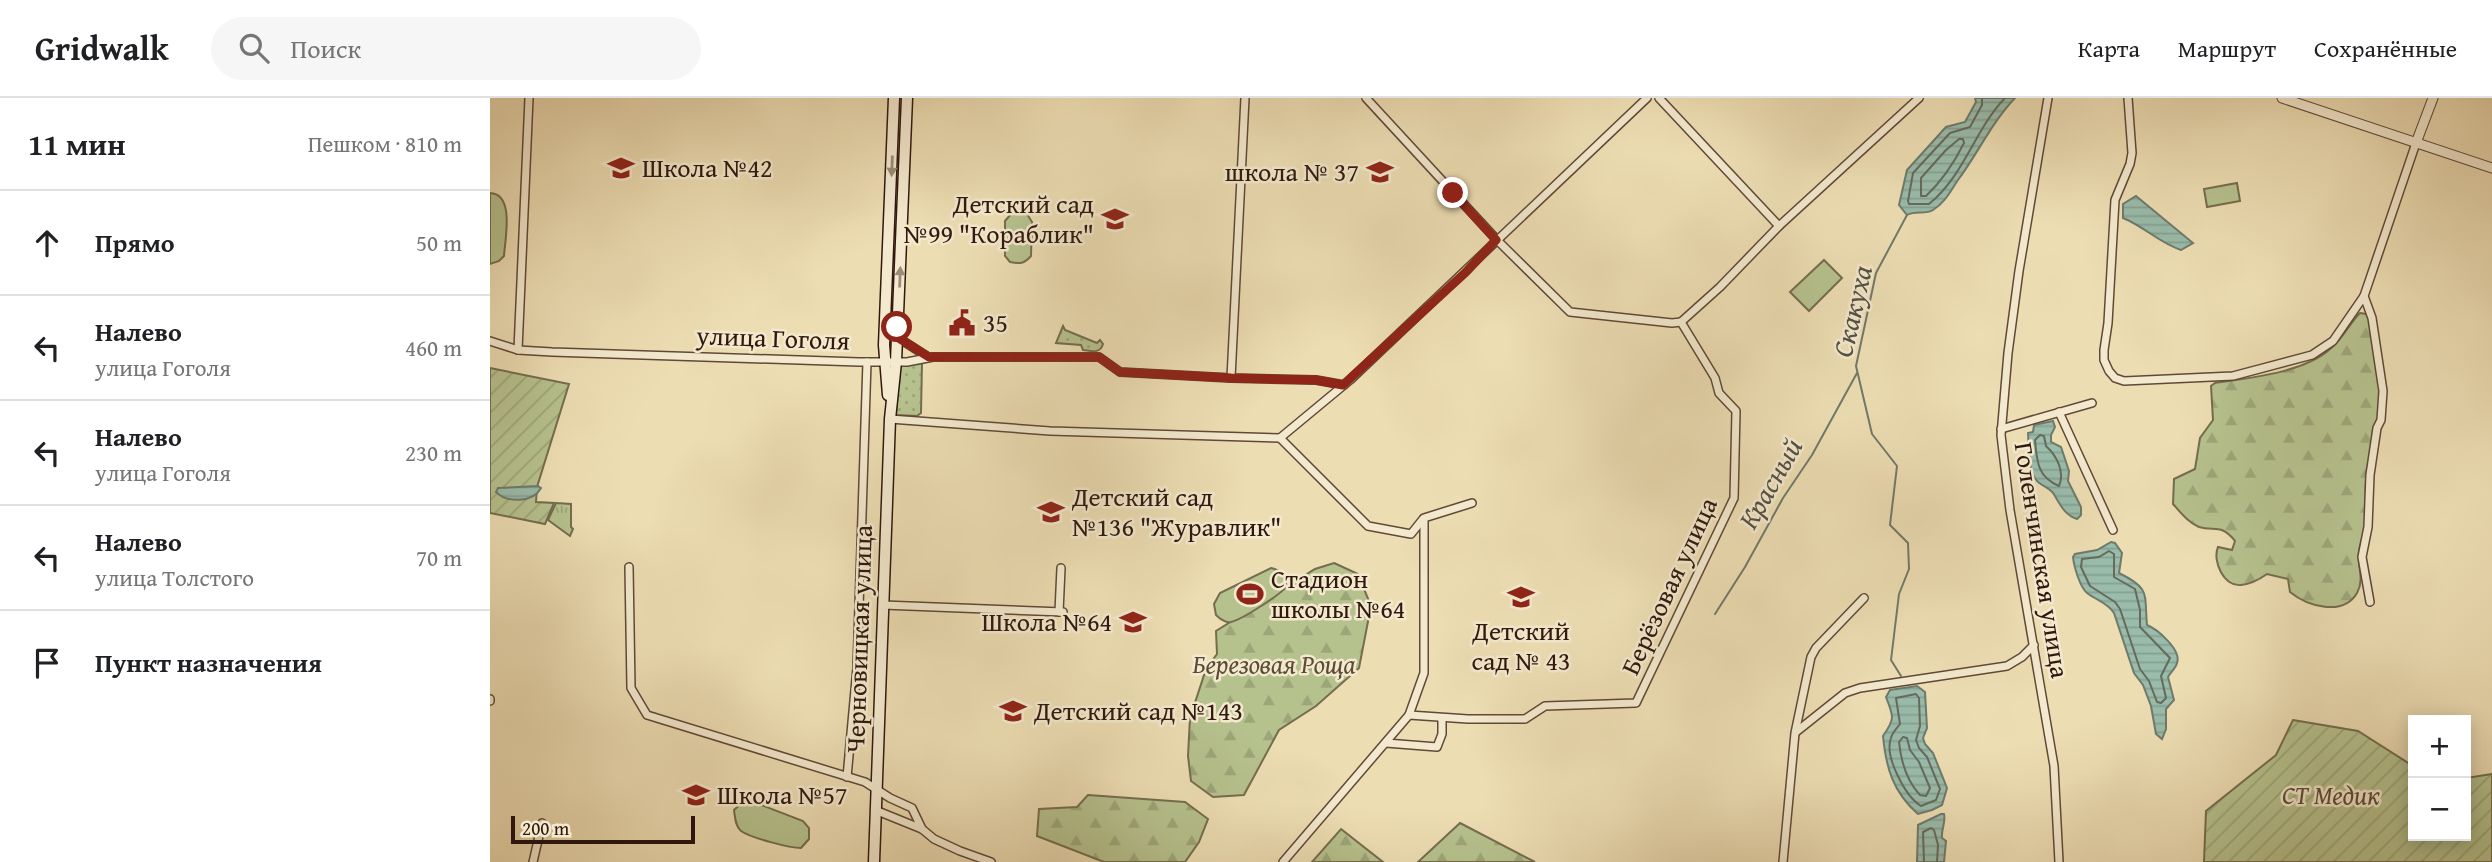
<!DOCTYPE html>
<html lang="ru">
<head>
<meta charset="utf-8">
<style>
	:root { --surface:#fff; --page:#f6f6f6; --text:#202124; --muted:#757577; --line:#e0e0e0 }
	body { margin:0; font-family:"Gentium Book Plus",serif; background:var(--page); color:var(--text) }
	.controls { position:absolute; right:21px; bottom:21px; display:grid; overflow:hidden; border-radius:0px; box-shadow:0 4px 18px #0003 }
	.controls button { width:63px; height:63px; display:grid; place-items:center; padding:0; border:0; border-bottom:2px solid var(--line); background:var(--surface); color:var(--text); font:35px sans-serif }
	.scale { position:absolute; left:21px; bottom:18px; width:184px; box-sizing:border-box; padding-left:7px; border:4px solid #31180e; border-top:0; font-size:19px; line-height:24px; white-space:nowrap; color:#31180e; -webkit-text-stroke:5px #f3e9ce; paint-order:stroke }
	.stop { position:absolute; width:21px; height:21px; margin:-16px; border:5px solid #8f2418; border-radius:50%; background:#fff }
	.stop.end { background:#8f2418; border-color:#fff; box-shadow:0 2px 7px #0008 }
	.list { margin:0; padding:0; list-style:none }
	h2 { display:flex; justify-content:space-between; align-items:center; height:91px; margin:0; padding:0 28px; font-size:30px }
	h2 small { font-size:23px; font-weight:400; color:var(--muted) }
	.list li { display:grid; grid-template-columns:46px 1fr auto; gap:21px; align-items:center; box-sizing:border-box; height:105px; padding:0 28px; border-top:2px solid var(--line) }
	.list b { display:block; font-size:26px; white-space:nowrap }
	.list p { margin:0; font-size:23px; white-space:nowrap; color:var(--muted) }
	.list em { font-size:23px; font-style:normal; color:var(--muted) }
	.icon { flex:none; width:38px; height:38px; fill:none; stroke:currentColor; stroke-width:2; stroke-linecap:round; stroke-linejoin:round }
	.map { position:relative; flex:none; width:2002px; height:764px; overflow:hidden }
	header { display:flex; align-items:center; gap:42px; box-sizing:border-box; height:98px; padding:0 35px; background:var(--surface); border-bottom:2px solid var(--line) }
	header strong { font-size:33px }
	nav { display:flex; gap:38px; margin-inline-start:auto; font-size:24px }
	.search { width:490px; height:63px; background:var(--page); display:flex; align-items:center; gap:18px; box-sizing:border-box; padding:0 24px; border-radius:38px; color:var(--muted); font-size:26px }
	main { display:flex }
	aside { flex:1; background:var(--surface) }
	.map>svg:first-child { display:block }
</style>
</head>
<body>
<header>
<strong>Gridwalk</strong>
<div class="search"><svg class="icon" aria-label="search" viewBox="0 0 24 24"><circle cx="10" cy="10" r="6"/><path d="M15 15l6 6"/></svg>Поиск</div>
<nav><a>Карта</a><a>Маршрут</a><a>Сохранённые</a></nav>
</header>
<main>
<aside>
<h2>11 мин<small>Пешком · 810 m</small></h2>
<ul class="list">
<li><svg class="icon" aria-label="ahead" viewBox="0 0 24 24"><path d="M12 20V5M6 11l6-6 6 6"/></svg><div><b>Прямо</b></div><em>50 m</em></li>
<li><svg class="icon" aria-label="left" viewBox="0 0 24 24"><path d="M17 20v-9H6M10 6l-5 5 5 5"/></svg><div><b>Налево</b><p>улица Гоголя</p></div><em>460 m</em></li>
<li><svg class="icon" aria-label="left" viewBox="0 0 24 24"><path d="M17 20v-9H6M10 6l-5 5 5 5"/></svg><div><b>Налево</b><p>улица Гоголя</p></div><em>230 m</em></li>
<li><svg class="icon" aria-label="left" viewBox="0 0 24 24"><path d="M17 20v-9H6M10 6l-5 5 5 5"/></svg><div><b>Налево</b><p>улица Толстого</p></div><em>70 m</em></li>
<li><svg class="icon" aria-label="arrive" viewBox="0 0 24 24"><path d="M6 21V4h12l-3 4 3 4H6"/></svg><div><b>Пункт назначения</b></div></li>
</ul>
</aside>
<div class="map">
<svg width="2002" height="764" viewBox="0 0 2002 764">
	<defs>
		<pattern id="grass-dots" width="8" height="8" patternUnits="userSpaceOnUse" patternTransform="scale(1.75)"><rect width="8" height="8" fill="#b6c28e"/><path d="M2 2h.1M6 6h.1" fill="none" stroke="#9da679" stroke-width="1.8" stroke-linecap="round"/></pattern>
		<pattern id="forest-firs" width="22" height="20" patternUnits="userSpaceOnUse" patternTransform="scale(1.75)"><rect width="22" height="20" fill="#b6c28e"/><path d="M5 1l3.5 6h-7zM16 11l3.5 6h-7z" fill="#9da679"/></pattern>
		<pattern id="park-tufts" width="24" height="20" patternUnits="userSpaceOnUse" patternTransform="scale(1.75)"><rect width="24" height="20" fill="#b6c28e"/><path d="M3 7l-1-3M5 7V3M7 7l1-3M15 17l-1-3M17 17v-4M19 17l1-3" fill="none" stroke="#9da679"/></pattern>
		<pattern id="garden-furrows" width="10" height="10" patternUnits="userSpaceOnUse" patternTransform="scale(1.75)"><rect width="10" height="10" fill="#b6c28e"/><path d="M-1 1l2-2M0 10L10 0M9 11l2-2" fill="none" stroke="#9da679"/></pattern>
		<pattern id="water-rules" width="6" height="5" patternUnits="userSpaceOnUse" patternTransform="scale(1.75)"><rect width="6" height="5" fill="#99bcab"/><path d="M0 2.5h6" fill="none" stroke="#84a192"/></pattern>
	</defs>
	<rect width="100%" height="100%" fill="#edddb3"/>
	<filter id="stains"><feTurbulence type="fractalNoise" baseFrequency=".00286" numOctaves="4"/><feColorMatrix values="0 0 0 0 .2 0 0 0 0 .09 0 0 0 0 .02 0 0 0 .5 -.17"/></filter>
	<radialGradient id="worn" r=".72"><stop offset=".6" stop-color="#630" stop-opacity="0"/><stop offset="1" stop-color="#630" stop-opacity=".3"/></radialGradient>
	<g fill="url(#grass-dots)" stroke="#746d4e" stroke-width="2">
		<path d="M407 0H413L403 247 399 249Z"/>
		<path d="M573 228 575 232 607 245 610 242 613 246C610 256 602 253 593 252L591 247 566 245Z"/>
		<path d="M432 265 431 315 427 318 406 317 410 268Z"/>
	</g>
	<g fill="url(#forest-firs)" stroke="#746d4e" stroke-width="2">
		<path d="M1870 215 1876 216 1879 220C1882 244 1890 270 1890 294 1891 321 1881 347 1877 373 1874 391 1877 409 1875 427 1874 436 1870 445 1869 453 1867 468 1875 481 1867 495 1853 519 1817 508 1800 494L1798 481 1777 476C1770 481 1761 486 1751 487 1734 489 1722 463 1728 449L1742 452 1745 443C1731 425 1724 434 1709 429 1698 424 1691 415 1683 406L1684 381 1705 371 1710 340 1723 322 1721 288 1725 285C1759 280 1812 275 1839 252 1852 242 1859 226 1870 215Z"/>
		<path d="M844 465 868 476 881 508 869 570 826 608 789 632 754 697 723 699 701 683 698 658 700 620 716 571 727 556 726 533 825 471Z"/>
		<path d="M598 697 695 704 718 721 709 744 695 764H614L547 738 549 711 587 709Z"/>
		<path d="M970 725 1045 764H928Z"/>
		<path d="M851 731 893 764H822Z"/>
	</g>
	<path fill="url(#park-tufts)" stroke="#746d4e" stroke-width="2" d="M66 405 81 406V429L83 431 80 438 58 422Z"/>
	<g fill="url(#garden-furrows)" stroke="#746d4e" stroke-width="2">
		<path d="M0 270 79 286 47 389 46 404 64 405 55 426 0 415Z"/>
		<path d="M1803 622 1868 633 1923 668V738H1976V680L2002 676V764H1714L1716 713 1786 657Z"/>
	</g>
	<g fill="#b6c28e" stroke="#746d4e" stroke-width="2">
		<path d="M1747 85 1750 103 1717 109 1714 91Z"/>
		<path d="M0 95C25 96 15 141 14 158L9 163 0 166Z"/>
		<path d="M529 113 537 116 542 124 541 158C534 166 530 166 520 164L515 158V123L522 115Z"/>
		<path d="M1334 162 1352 180 1319 213 1300 194Z"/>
		<path d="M781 470C791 472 797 479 796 489 790 497 751 522 741 524 735 525 730 521 726 517L724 506 730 495Z"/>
		<path d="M261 703 313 723 319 730V741L311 750C300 750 261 740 251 733 245 728 245 719 244 712L252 705Z"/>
	</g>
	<g fill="url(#water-rules)" stroke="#6f7a6c" stroke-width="2">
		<path d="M1485 0H1525C1502 24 1488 55 1468 82 1461 92 1455 105 1443 112 1435 117 1426 112 1417 117L1409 107 1417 72 1456 29 1475 24 1486 4Z"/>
		<path d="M1646 98 1703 145 1691 152C1668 144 1655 129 1633 120V106Z"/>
		<path d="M1563 323 1565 329 1561 337V344L1571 349 1579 373 1578 383 1591 409V417L1587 421C1575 417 1571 408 1565 398 1562 391 1554 389 1548 384 1537 374 1539 349 1538 335L1543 334 1544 327Z"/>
		<path d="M48 388 51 390C43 405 17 405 6 394L8 390Z"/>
		<path d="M1621 444 1625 445 1632 455 1629 475C1661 491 1654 495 1657 527 1667 531 1692 552 1687 565 1686 570 1680 575 1678 579L1684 602 1676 611V631L1672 641 1666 636 1661 608 1653 587 1644 575 1624 515C1618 505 1606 502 1597 495 1590 489 1584 469 1583 459L1585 456 1607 452Z"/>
		<path d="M1427 588 1435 594 1437 630 1433 640 1435 646 1443 655 1457 690 1452 707 1442 712 1428 716C1403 694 1396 670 1393 638 1405 621 1404 619 1396 599L1400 592Z"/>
		<path d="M1451 716H1454C1456 725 1451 731 1452 740L1456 743 1454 764H1427L1428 727Z"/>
	</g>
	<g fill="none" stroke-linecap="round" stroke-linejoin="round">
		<g stroke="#656a5c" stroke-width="2">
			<path d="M1492 0V7L1480 29 1460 35 1423 75 1418 103 1419 106H1439C1474 78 1485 31 1515 0"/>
			<path d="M1469 41H1473L1474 45C1465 63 1451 84 1436 98H1431V80L1456 52Z"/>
			<path d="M1550 337 1554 338 1556 348C1567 358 1575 374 1569 388 1547 379 1547 363 1545 342Z"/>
			<path d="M1619 453 1624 456V479L1645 491 1650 512V529L1680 560 1671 578 1676 600 1671 605 1667 604 1659 583 1650 571 1630 511 1625 504 1600 488 1591 469 1592 461 1609 459Z"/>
			<path d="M1426 596 1429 600 1430 628 1426 642 1429 650 1437 659 1450 691 1446 702 1431 708C1415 698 1394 658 1401 640 1402 635 1407 630 1410 626L1406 600Z"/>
			<path d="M1413 639 1417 640 1420 652 1429 664 1440 690 1436 698 1430 697C1416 682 1411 664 1409 644Z"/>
			<path d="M1434 764 1433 734 1441 730 1444 732 1448 747 1447 764"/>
		</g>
		<g stroke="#6f7a6c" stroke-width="2">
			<path d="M1225 516 1255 469 1293 400 1322 357 1367 275"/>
			<path d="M1411 578 1401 562 1409 496 1419 471 1418 445 1400 427 1407 368 1382 336 1366 268 1386 175 1417 117"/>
		</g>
		<g stroke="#604937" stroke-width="10">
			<g id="minor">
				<path d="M876 0 1007 142 1080 214 1182 225 1191 224"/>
				<path d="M1169 0 1289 128"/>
				<path d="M1558 0 1529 173 1518 255 1511 337 1520 412 1564 668 1569 764"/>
				<path d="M1638 0 1642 55 1640 66 1625 102 1618 225 1614 252V262L1619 273 1625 280 1634 283 1743 278 1822 257 1843 243 1874 198"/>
				<path d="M1191 224 1230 189 1289 128 1429 0"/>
				<path d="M407 239 438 259"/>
				<path d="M0 243 28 252 62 254 369 264H417L443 259H609L630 274 741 280 826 282 854 287"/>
				<path d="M28 252 39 0"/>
				<path d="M741 280 755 0"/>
				<path d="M1569 314 1623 432"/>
				<path d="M400 321 560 333 790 340 860 282 1157 0"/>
				<path d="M1511 331 1602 305"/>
				<path d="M790 340 878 428 921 436 933 421"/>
				<path d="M139 469 141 590 157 617 375 684 400 700 422 710 432 731"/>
				<path d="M1880 504 1872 459 1878 429 1880 377 1887 330 1891 322 1893 293 1882 220 1874 198 1926 45"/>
				<path d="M393 507 573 514"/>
				<path d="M569 514 571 470"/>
				<path d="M0 603V601"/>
				<path d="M919 617 978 621H1035L1055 608 1146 605 1244 400 1246 313 1229 295 1225 280 1191 224"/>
				<path d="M1306 634 1355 595 1370 590 1517 568 1532 559 1544 547"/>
				<path d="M896 645 947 649 952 636V620"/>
				<path d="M357 679 367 570 377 264"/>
				<path d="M385 712 432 731 444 741 470 753 501 764"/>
				<path d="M43 764 52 725"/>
				<path d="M793 764 919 617 934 575V420L982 405"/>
				<path d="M1293 764 1305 635 1321 559 1326 550 1374 500"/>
			</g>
		</g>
		<g stroke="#604937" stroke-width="11">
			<g id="tertiary">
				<path d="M1792 0 2002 70"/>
				<path d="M1926 45 1943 0"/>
			</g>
		</g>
		<g stroke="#31180e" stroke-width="13">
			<g id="secondary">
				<path d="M398 297 394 247 404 0"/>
				<path d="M384 764 400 321 406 264 417 0"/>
			</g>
		</g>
		<use href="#minor" stroke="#f3e9ce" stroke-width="7"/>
		<use href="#tertiary" stroke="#f3e9ce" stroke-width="9"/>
		<use href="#secondary" stroke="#f3e9ce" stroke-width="10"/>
	</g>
	<defs><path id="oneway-solid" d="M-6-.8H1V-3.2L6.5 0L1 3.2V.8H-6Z" transform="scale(1.75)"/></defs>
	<g fill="#9c8b78">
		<use href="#oneway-solid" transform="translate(402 68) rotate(92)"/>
		<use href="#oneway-solid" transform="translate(410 179) rotate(-88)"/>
	</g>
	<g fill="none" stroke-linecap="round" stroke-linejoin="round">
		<path stroke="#8f2418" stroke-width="9" d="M407 229V239L439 259H609L630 274 741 280 826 282 853 287 976 174 1006 142 963 95"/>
	</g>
	<defs>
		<g id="school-bare" transform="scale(2.1)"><path d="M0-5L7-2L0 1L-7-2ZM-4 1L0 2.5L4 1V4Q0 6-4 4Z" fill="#8f2418" stroke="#f3e9ce" stroke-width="2.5" paint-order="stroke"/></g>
		<g id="civic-bare" transform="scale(2.1)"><path d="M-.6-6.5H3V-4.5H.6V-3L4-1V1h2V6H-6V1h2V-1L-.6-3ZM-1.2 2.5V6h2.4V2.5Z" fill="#8f2418" stroke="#f3e9ce" stroke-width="2.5" paint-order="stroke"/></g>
		<g id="stadium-bare" transform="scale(2.1)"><path d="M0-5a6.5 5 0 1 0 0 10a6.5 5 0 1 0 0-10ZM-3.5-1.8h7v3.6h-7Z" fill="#8f2418" stroke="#f3e9ce" stroke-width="2.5" paint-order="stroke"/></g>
	</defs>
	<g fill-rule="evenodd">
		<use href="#school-bare" x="131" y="70"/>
		<use href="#school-bare" x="890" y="74"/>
		<use href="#school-bare" x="625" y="121"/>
		<use href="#civic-bare" x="472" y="225"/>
		<use href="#school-bare" x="561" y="414"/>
		<use href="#stadium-bare" x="760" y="496"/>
		<use href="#school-bare" x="1031" y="499"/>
		<use href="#school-bare" x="643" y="524"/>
		<use href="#school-bare" x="523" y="613"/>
		<use href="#school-bare" x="206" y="697"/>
	</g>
	<g text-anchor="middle" stroke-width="5" stroke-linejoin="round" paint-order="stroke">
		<g font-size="26" fill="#31180e" stroke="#f3e9ce" text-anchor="start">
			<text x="152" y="79">Школа №42</text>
			<text x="869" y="83" text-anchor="end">школа № 37</text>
			<text x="604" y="115" text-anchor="end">Детский сад<tspan x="604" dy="30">№99 "Кораблик"</tspan></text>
			<text x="493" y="234">35</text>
			<text x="582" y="408">Детский сад<tspan x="582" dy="30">№136 "Журавлик"</tspan></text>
			<text x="781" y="490">Стадион<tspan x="781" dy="30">школы №64</tspan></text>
			<text x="622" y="533" text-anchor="end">Школа №64</text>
			<text x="1031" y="542" text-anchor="middle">Детский<tspan x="1031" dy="30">сад № 43</tspan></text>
			<text x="544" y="622">Детский сад №143</text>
			<text x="227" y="706">Школа №57</text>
		</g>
		<g font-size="26" fill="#31180e" stroke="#f3e9ce">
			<text transform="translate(283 240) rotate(2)" y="9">улица Гоголя</text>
			<text transform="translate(1552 462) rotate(81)" y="9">Голенчинская улица</text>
			<text transform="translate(1179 488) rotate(-65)" y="9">Берёзовая улица</text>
			<text transform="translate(369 541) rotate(-88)" y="9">Черновицкая улица</text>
		</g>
		<g font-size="26" font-style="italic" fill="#594b34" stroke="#f3e9ce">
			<text x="784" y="575">Березовая Роща</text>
			<text x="1841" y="706">СТ Медик</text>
		</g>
		<g font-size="28" font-style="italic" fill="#555145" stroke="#f3e9ce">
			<text transform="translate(1362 213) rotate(-77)" y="10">Скакуха</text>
			<text transform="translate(1280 385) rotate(-60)" y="10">Красный</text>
		</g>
	</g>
	<rect width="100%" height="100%" filter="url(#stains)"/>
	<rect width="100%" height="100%" fill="url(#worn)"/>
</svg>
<div class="controls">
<button>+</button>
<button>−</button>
</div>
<div class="scale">200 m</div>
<div class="stop" style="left:407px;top:229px"></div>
<div class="stop end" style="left:963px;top:95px"></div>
</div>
</main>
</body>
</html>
